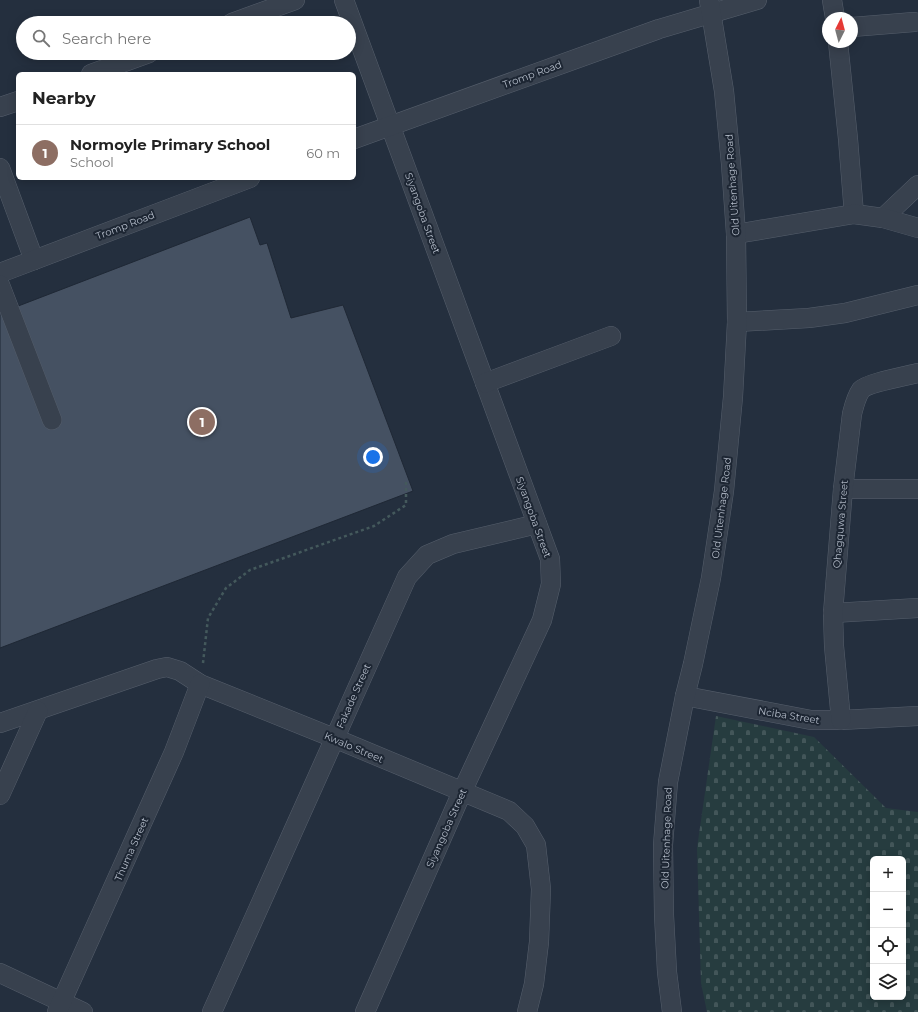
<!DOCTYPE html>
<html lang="en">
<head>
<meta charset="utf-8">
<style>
	:root { --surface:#fff; --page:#f2f2f2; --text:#222; --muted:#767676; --line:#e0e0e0; --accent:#516482 }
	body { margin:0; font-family:Montserrat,sans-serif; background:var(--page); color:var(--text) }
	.controls { position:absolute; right:12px; bottom:12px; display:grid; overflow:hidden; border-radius:6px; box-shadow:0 2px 10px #0003 }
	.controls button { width:36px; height:36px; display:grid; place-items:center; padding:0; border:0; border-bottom:1px solid var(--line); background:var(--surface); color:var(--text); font:20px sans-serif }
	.compass { position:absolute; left:822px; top:12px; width:36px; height:36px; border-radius:50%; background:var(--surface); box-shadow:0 2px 10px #0003; rotate:6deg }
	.you { position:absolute; left:373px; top:457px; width:14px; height:14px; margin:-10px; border:3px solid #fff; border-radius:50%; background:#1a73e8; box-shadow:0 0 0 6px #1a73e833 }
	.badge { display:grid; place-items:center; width:26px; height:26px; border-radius:50%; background:var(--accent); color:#fff; font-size:13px; font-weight:700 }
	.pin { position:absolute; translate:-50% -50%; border:2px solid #fff; box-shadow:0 1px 4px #0006 }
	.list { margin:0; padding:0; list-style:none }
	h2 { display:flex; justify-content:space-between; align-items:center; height:52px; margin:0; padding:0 16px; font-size:17px }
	h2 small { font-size:13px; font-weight:400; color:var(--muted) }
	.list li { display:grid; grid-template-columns:26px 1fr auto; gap:12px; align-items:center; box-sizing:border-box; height:56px; padding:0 16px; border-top:1px solid var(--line) }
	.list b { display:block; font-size:15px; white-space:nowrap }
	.list p { margin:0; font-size:13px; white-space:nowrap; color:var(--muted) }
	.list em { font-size:13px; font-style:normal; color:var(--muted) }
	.icon { flex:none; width:22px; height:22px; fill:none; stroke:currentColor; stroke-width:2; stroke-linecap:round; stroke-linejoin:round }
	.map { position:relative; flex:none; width:918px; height:1012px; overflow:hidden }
	.search { position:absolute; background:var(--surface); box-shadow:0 2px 10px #0003; left:16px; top:16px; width:340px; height:44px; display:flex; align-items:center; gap:10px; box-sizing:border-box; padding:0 14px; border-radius:22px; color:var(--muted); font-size:15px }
	.panel { position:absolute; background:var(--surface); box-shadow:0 2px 10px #0003; left:16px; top:72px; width:340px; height:108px; border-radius:6px }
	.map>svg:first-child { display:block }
</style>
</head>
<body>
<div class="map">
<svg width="918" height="1012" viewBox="0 0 918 1012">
	<defs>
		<pattern id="cemetery-stones" width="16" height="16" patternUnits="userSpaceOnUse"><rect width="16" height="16" fill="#263c3f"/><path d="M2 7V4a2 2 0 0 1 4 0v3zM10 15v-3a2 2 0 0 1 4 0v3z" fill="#435659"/></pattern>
	</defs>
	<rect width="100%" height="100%" fill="#242f3e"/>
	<path fill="url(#cemetery-stones)" fill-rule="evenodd" d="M716 716 814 737 886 808 918 812V1012H707L701 983 697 848ZM873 859H903V997H873Z"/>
	<path fill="#455162" stroke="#1f2835" d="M250 217 260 245 267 243 291 318 343 305 413 491 0 648V313Z"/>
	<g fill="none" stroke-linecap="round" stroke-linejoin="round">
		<g stroke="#565f6c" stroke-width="20">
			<g id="minor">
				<path d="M344 0 550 559 551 584 542 620 462 792 365 1012"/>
				<path d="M832 0 835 18"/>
				<path d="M232 23 295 0"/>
				<path d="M852 27 914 22"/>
				<path d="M838 42 848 139 854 214"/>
				<path d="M91 74 149 53"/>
				<path d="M0 107 18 101"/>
				<path d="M354 139 659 29 757 0"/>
				<path d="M0 168 34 260"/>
				<path d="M883 218 918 185"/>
				<path d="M736 234 854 214 883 218 918 228"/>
				<path d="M0 273 250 178"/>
				<path d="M0 285 52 420"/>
				<path d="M737 322 809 318 845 313 918 295"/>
				<path d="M485 383 611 336"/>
				<path d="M843 489H918"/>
				<path d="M833 613 918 608"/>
				<path d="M685 696 811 720H841L918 716"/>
				<path d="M841 720 834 646 833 613 843 489 852 414C854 406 856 397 861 390 867 383 907 376 918 373"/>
				<path d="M0 723 157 669 167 667 180 671 200 684 334 738 509 811 525 826 536 845 541 889 539 942 534 984 527 1012"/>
				<path d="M0 795 38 711"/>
				<path d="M0 973 83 1012"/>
				<path d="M57 1012 174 752 200 684"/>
				<path d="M212 1012 407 577 427 555 453 544 537 524"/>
				<path d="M672 1012 667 972 664 915 663 845 668 782 685 696 693 664 711 578 724 491 733 397 737 322 736 234 731 164 724 91 709 0"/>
			</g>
		</g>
		<path stroke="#44595c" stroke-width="2.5" stroke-dasharray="3 3" stroke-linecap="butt" d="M203 663 208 618 226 588 250 570 374 526 406 505V480"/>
		<use href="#minor" stroke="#38414e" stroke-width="19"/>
	</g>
	<g text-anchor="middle" stroke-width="4" stroke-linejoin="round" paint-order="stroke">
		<g font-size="10" fill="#b4bcc9" stroke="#1d2633">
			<text transform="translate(532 74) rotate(-20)" y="4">Tromp Road</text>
			<text transform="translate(732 185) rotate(-94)" y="4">Old Uitenhage Road</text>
			<text transform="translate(423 213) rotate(70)" y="4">Siyangoba Street</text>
			<text transform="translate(125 225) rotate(-21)" y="4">Tromp Road</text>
			<text transform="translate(721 508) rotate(-83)" y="4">Old Uitenhage Road</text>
			<text transform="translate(534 517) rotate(70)" y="4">Siyangoba Street</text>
			<text transform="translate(840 524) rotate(-85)" y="4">Qhagquwa Street</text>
			<text transform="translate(353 696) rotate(-66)" y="4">Fakade Street</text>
			<text transform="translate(789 715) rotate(9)" y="4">Nciba Street</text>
			<text transform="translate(354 747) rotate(23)" y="4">Kwalo Street</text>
			<text transform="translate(446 828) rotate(-66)" y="4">Siyangoba Street</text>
			<text transform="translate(666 838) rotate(-88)" y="4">Old Uitenhage Road</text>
			<text transform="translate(131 849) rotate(-66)" y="4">Thuma Street</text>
		</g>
	</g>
</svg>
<div class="controls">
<button>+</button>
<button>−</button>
<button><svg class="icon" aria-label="locate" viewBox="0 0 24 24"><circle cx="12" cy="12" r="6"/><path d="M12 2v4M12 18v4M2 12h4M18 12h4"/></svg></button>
<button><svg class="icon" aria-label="layers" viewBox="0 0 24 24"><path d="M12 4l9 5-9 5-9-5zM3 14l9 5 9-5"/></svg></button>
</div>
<svg class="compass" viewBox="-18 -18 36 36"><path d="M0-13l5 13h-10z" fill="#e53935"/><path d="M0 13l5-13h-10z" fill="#767676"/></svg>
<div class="you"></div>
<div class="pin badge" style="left:202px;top:422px;background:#8d6e63">1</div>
<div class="search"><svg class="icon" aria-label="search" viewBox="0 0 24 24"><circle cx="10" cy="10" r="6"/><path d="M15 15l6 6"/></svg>Search here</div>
<section class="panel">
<h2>Nearby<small></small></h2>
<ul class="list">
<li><span class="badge" style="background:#8d6e63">1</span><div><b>Normoyle Primary School</b><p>School</p></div><em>60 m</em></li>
</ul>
</section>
</div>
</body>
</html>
